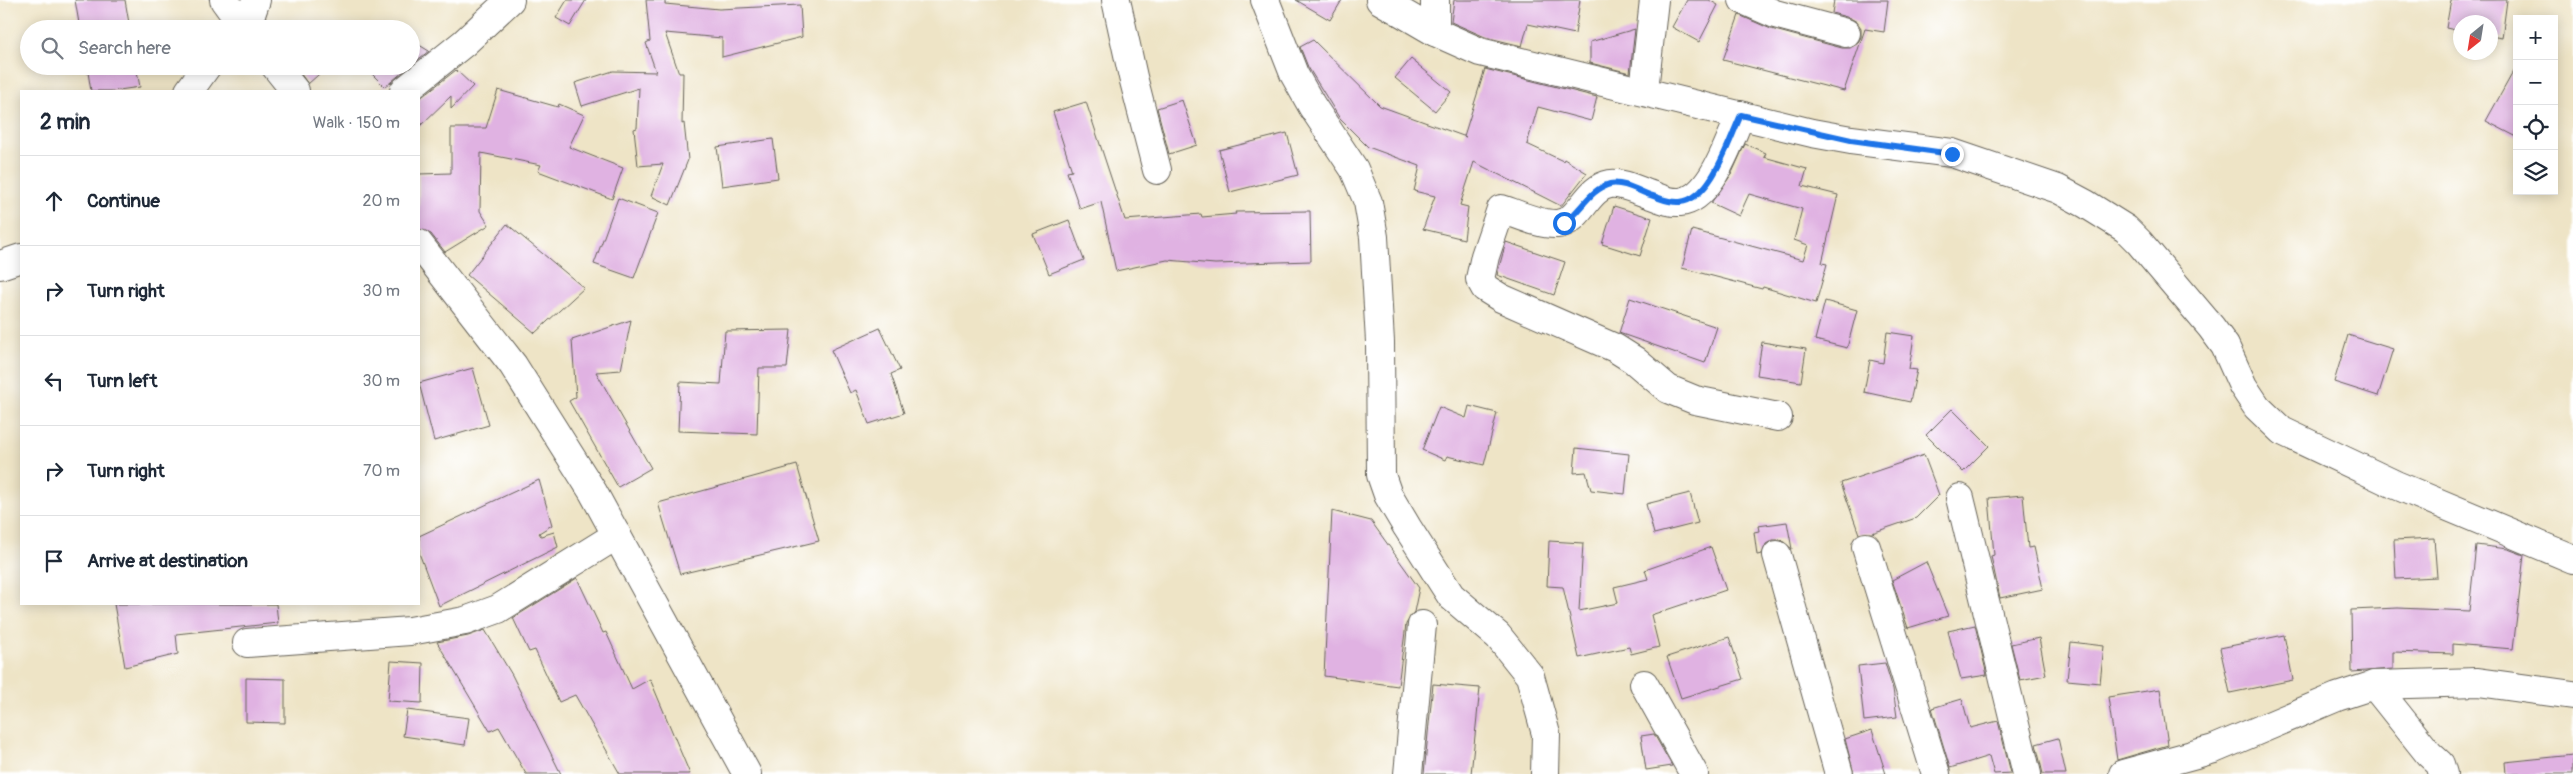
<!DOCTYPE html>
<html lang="en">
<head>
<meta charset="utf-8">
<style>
	:root { --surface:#fff; --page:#f2f2f3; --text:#1f2937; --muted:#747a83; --line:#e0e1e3 }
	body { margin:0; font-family:Pangolin,sans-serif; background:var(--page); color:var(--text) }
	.controls { position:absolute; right:15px; top:15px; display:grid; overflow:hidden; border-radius:0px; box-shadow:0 2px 12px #0003 }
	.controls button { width:45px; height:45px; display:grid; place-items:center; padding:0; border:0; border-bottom:1px solid var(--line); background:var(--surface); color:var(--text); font:25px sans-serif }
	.compass { position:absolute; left:2453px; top:15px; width:45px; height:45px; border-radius:50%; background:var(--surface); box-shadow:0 2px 12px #0003; rotate:210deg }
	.stop { position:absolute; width:15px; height:15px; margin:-11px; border:4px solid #1a73e8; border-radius:50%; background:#fff }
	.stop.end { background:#1a73e8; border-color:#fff; box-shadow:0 1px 5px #0008 }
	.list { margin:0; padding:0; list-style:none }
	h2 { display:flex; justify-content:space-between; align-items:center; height:65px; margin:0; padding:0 20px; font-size:21px }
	h2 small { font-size:16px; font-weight:400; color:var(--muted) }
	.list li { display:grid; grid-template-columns:32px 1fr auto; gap:15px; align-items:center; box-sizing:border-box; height:90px; padding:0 20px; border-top:1px solid var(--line) }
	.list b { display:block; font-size:19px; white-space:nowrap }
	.list em { font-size:16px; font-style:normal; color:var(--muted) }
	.icon { flex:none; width:28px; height:28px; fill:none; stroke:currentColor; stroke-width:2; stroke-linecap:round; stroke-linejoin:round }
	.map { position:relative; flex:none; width:2573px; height:774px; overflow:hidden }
	.search { position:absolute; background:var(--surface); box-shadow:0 2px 12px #0003; left:20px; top:20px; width:400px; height:55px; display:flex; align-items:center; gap:12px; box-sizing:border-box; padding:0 18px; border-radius:28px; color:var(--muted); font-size:19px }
	.panel { position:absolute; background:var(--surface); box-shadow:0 2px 12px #0003; left:20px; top:90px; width:400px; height:515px; border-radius:0px }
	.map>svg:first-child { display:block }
</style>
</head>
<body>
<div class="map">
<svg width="2573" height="774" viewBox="0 0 2573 774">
	<rect width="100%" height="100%" fill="#fff"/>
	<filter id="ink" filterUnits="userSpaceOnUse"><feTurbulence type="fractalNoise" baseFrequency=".02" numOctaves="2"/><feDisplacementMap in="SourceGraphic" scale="10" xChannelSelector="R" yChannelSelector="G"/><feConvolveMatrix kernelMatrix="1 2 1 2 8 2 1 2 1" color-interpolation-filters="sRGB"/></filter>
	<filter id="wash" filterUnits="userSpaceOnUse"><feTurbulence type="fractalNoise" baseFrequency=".0096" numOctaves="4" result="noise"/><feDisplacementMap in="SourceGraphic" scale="20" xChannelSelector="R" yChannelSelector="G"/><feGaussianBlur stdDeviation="1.12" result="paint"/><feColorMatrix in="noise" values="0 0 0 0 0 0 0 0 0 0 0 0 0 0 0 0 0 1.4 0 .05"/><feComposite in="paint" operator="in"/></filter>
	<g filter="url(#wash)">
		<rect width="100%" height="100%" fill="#eee4c6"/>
		<g id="blocks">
			<g fill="#e0b2e2">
				<path d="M75 0H125L130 29H80Z"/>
				<path d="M567 0H586L570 26 556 18Z"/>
				<path d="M646 0H665V4L719 9 800 5 802 37 722 57V38L665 33 679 73H683L682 124 684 123 688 160 670 205 651 196 663 164 638 166 634 129 637 128 639 88 582 106 575 83 613 71 656 72 646 43 650 41Z"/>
				<path d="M1296 0H1342L1330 20Z"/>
				<path d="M1454 0H1580L1575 34 1528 24 1522 46 1485 37 1451 22Z"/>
				<path d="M1687 0H1709L1718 5 1699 42 1672 27Z"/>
				<path d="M1834 0H1888L1884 32 1865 29 1844 91 1723 60 1739 15 1771 29 1842 48H1850L1857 44 1861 37V28L1857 22 1850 18 1832 13Z"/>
				<path d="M2451 0H2507L2502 38 2490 36V22H2460V31L2446 28Z"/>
				<path d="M1635 29 1630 73 1590 63V42Z"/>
				<path d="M411 40 429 51 411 65Z"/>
				<path d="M1313 40 1380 106 1466 137 1464 136 1485 69 1597 97 1591 121 1538 107 1527 144 1563 161 1564 159 1587 173 1561 206 1474 162 1460 205 1468 207 1464 239 1423 229 1435 196 1414 191 1420 166 1368 147 1340 119 1308 67 1300 47Z"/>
				<path d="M1411 59 1451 92 1435 111 1395 78Z"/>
				<path d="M2517 65V137L2486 121Z"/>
				<path d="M87 66H136L140 87 112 91H91Z"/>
				<path d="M295 66H328L308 84Z"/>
				<path d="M364 66H410L385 87Z"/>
				<path d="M456 70 473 86 451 109V96L419 127V99Z"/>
				<path d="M498 90 558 107 559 104 584 115 569 147 623 168 612 199 538 171 541 165 481 153 480 211 489 225 445 252 431 234 419 229V174L451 173V128H486Z"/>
				<path d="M1182 100 1197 145 1169 154 1157 108Z"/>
				<path d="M1086 102 1125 220 1201 214 1202 217 1236 214 1235 212 1310 211 1311 261 1215 264 1167 260 1116 271 1101 202 1080 209 1067 172 1072 171 1053 112Z"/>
				<path d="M1287 133 1298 175 1230 192 1219 150Z"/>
				<path d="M773 139 778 178 722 186 717 147Z"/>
				<path d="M1745 144 1766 153 1764 157 1807 169 1802 186 1838 195 1822 263 1827 264 1816 303 1763 287 1762 289 1682 268 1692 230 1803 260 1808 245 1794 240 1802 209 1749 194 1739 216 1711 203 1731 175Z"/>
				<path d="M618 198 658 213 634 278 594 264Z"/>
				<path d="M1614 206 1652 218 1640 256 1602 244Z"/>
				<path d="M1069 220 1084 260 1049 274 1033 234Z"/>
				<path d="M507 224 584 288 535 333 467 275Z"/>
				<path d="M1506 242 1565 262 1554 295 1497 275Z"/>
				<path d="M1630 298 1717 327 1705 363 1619 333Z"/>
				<path d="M1825 301 1857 310 1847 348 1815 340Z"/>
				<path d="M631 320 621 370 596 372 651 468 618 487 569 401 576 397 572 340Z"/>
				<path d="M880 328 900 370 891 374 904 413 869 424 856 390 850 393 831 350Z"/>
				<path d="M791 330 787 368H759L757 434 678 431 680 382 721 384 725 331Z"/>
				<path d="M1887 332 1914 336 1909 369 1917 370 1910 402 1864 392 1870 360 1883 363Z"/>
				<path d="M2348 335 2393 349 2378 396 2334 382Z"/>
				<path d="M1762 342 1806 349 1801 382 1757 375Z"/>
				<path d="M473 368 489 425 434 441 419 383Z"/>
				<path d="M1469 406 1497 413 1484 465 1447 456 1445 460 1422 450 1439 407 1466 418Z"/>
				<path d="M1952 409 1989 446 1963 472 1926 435Z"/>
				<path d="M1576 448 1629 454 1625 494 1591 490 1586 472 1574 473Z"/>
				<path d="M1924 455 1939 495 1916 518 1872 533 1859 534 1841 483Z"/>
				<path d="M797 465 819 541 680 574 658 503Z"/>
				<path d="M539 480 552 525 539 533 541 536 554 532 558 547 439 606 419 553V536Z"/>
				<path d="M1690 493 1698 523 1654 534 1646 504Z"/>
				<path d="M2023 495 2028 548 2034 547 2043 589 2000 598 1991 556 1994 555 1989 498Z"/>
				<path d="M1332 511 1371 521 1419 588 1414 612 1406 624 1398 686 1324 676Z"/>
				<path d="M1787 522 1792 549 1781 540H1773L1766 544 1762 554 1757 555 1754 532 1759 531 1758 526Z"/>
				<path d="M2434 538 2437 577 2396 579 2394 540Z"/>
				<path d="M1549 541 1583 543 1579 611 1618 603 1614 587 1648 579 1645 570 1711 547 1726 590 1651 615 1659 647 1631 654 1629 647 1579 658 1563 587 1547 586Z"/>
				<path d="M2476 545 2508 549 2524 555 2513 649 2453 644V654L2393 652V669L2352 672 2351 610 2398 608 2469 611Z"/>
				<path d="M1926 562 1948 616 1908 628 1892 580Z"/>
				<path d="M577 578 603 633 606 632 632 689 650 679 690 774H620L575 695 559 702 535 650 529 652 513 618Z"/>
				<path d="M114 604H276L278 623 176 634 178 654 125 667Z"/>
				<path d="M1975 625 1987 675 1961 679 1948 631Z"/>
				<path d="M485 630 512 675 561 774H526L499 727 490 731 437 642 468 636Z"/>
				<path d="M2284 635 2293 680 2230 693 2220 648Z"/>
				<path d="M1729 637 1743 679 1681 698 1667 657Z"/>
				<path d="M2039 638 2046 675 2020 680 2011 644Z"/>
				<path d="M2071 642 2104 646 2100 683 2067 680Z"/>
				<path d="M391 661 423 663 422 703 388 701Z"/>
				<path d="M1885 663 1893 689 1897 717 1864 721 1858 666Z"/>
				<path d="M246 678 285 679V723L246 722Z"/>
				<path d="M1433 684 1480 688 1471 774H1424Z"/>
				<path d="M2160 689 2168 745 2117 760 2108 697Z"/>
				<path d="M1962 699 1970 728 1998 721 2011 773 1994 774 1989 756 1950 768 1932 708Z"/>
				<path d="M407 710 469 718 465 745 403 736Z"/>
				<path d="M1872 730 1886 774H1854L1845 739Z"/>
				<path d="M1654 734 1672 766 1646 770 1641 736Z"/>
				<path d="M2058 738 2066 774H2043L2036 744Z"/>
				<path d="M2573 755V774H2506L2505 762Z"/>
			</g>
		</g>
	</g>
	<g filter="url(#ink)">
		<use href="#blocks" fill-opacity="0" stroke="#666258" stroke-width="1"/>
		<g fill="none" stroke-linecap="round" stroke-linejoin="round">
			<g stroke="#666258" stroke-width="30">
				<g id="minor">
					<path d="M1116 0 1133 77 1157 170"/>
					<path d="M1265 0 1294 74 1312 106 1354 169 1368 202 1374 237 1380 342 1381 475 1388 495 1407 527 1451 596 1498 636 1530 676 1546 734 1545 774"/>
					<path d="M1380 0 1435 32 1480 52 1812 133 1851 140 1952 153 2058 189 2086 204 2126 229 2139 242 2211 327 2225 346 2243 386 2257 407 2282 431 2396 485 2573 559"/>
					<path d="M1435 0V32"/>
					<path d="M1743 0 1775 14 1846 33"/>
					<path d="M246 29 256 0"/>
					<path d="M1644 90 1654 0"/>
					<path d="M189 91 207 66"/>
					<path d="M404 91 464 43 510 0"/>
					<path d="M1741 115C1729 140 1712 199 1680 202 1669 203 1660 198 1651 195 1639 191 1622 182 1610 184 1586 188 1581 222 1557 224 1539 225 1518 214 1501 209L1485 256 1480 279 1485 288 1501 298 1615 348 1634 360 1668 389 1695 400 1778 417"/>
					<path d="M0 265 21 258"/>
					<path d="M1960 498 2027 774"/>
					<path d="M1866 547 1936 774"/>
					<path d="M1777 555 1839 774"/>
					<path d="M247 643 410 631 465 621 498 609 617 535"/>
					<path d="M1644 684 1694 774"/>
					<path d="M2374 685 2429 754 2440 764 2443 774"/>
					<path d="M1408 774 1422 625"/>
					<path d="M2123 774 2214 749 2337 697 2374 685 2478 682 2573 695"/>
				</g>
			</g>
			<g stroke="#666258" stroke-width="30">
				<g id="major">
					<path d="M224 0 245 29"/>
					<path d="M275 66 295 91"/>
					<path d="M419 244 513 365 593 492 747 774"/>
				</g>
			</g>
			<use href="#minor" stroke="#fff" stroke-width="28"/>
			<use href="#major" stroke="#fff" stroke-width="28"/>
		</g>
	</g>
	<g fill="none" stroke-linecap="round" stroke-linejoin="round" filter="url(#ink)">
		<path stroke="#1a73e8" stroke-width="6" d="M1564 223C1580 212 1590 189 1610 184 1622 181 1639 191 1650 195 1660 198 1669 203 1680 202 1712 199 1729 140 1741 115L1851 140 1952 154"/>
	</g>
</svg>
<div class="controls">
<button>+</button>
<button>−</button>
<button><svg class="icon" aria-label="locate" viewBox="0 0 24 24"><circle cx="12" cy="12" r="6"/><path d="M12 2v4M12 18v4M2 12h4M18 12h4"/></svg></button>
<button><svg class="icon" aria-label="layers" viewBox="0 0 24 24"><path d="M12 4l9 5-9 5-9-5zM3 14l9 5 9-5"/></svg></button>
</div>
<svg class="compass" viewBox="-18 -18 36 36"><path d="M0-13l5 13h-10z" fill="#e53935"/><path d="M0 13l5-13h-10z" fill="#747a83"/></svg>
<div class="stop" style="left:1564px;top:223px"></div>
<div class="stop end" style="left:1952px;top:154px"></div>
<div class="search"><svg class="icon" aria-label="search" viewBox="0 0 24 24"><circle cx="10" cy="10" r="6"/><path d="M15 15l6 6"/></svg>Search here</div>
<section class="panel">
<h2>2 min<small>Walk · 150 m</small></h2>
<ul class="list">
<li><svg class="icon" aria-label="ahead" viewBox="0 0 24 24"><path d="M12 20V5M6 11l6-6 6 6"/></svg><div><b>Continue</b></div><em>20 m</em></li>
<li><svg class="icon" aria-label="right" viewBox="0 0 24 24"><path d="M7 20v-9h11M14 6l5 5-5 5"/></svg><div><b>Turn right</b></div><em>30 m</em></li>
<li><svg class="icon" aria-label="left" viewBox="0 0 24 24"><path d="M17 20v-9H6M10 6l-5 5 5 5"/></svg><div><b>Turn left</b></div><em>30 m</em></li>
<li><svg class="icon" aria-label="right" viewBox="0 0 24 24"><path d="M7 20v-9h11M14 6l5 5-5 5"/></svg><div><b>Turn right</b></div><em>70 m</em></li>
<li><svg class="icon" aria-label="arrive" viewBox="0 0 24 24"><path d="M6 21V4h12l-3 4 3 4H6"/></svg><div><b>Arrive at destination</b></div></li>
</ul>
</section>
</div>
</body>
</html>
